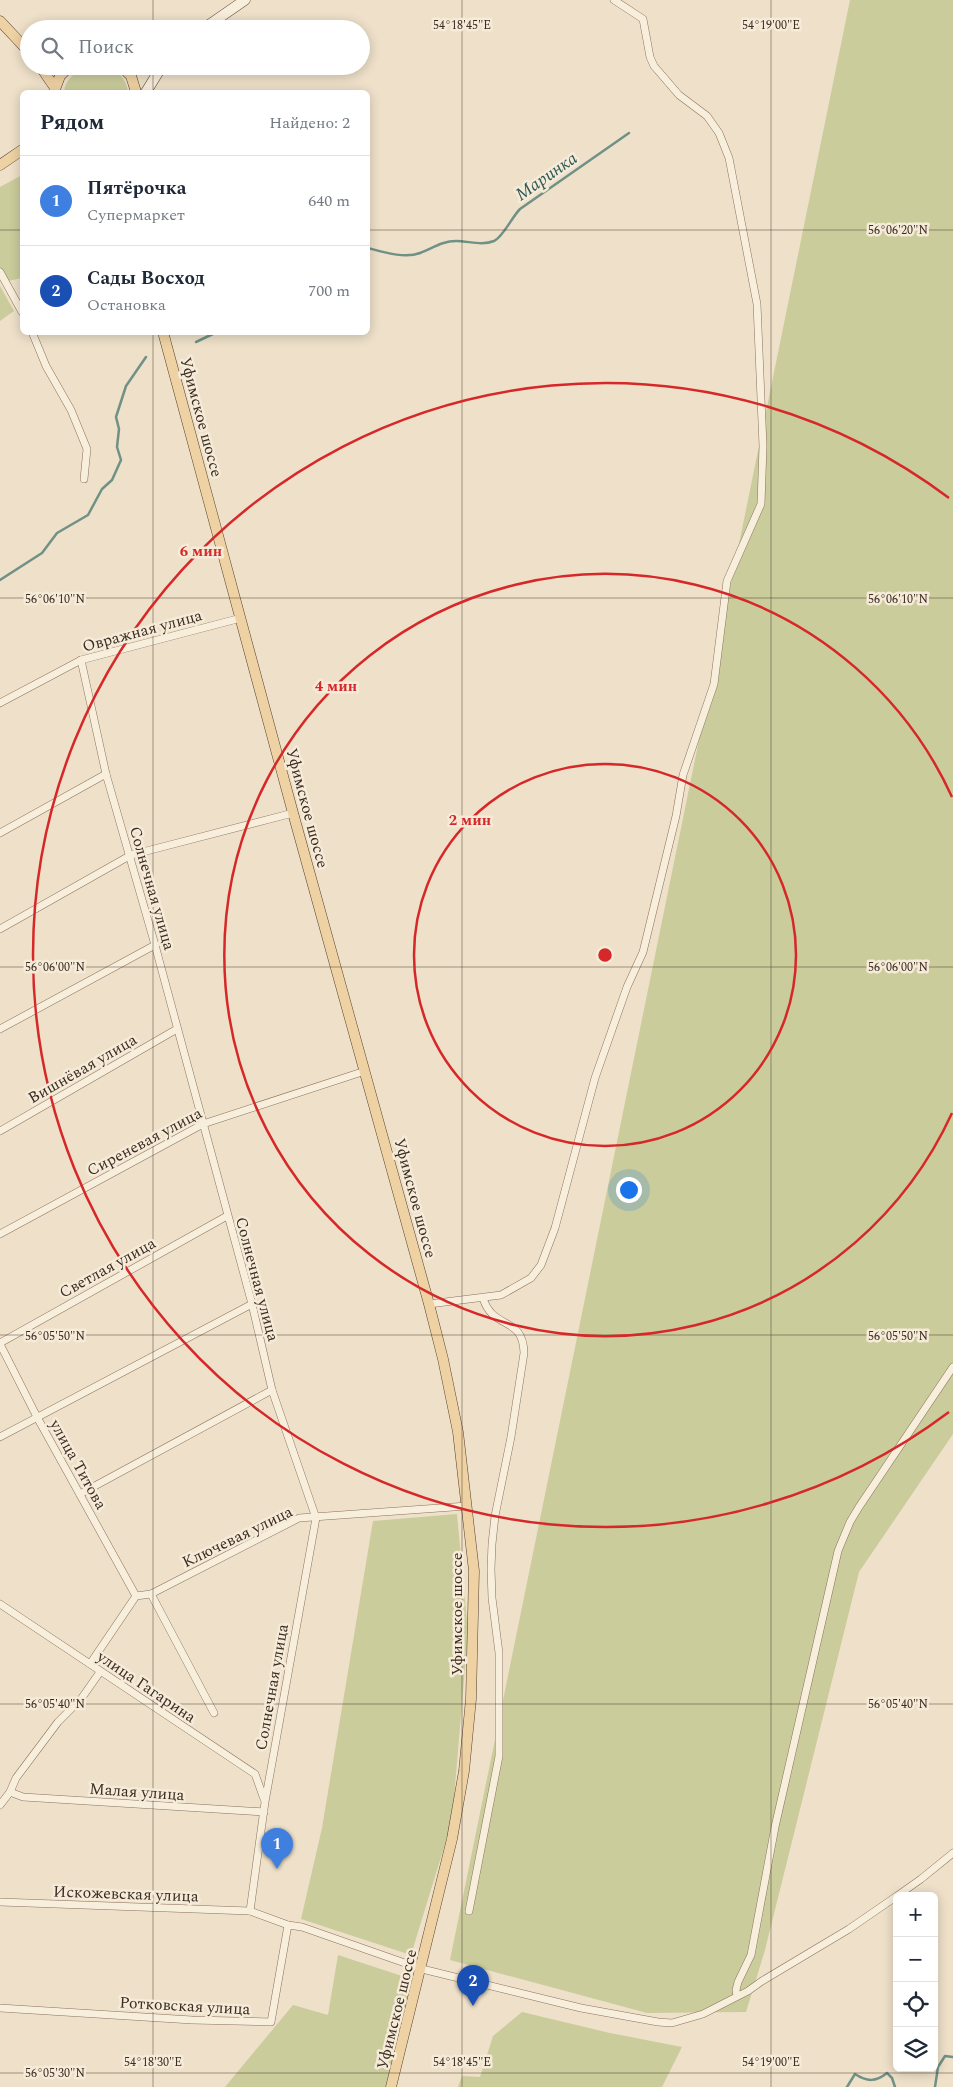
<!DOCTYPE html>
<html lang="ru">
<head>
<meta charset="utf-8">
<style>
	:root { --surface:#fff; --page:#f2f2f3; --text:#1f2937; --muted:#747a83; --line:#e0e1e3; --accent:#2563eb }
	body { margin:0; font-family:Spectral,serif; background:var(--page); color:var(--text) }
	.controls { position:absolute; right:15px; bottom:15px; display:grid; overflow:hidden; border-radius:8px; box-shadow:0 2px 12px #0003 }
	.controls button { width:45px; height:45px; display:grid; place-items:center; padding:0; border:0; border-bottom:1px solid var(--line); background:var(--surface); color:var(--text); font:25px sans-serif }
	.you { position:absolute; left:628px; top:1189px; width:18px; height:18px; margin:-12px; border:4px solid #fff; border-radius:50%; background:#1a73e8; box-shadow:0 0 0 8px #1a73e833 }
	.badge { display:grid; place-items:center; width:32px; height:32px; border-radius:50%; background:var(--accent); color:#fff; font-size:16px; font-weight:700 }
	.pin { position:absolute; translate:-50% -41px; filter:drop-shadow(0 1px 2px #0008) }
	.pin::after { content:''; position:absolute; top:26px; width:18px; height:15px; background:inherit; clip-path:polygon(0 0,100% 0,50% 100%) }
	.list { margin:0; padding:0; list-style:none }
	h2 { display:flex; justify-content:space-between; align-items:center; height:65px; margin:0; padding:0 20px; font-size:21px }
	h2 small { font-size:16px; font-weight:400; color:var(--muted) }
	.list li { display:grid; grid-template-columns:32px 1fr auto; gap:15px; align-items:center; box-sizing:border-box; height:90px; padding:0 20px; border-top:1px solid var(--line) }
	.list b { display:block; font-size:19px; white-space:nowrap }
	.list p { margin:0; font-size:16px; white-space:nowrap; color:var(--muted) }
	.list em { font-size:16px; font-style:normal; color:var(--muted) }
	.icon { flex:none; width:28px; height:28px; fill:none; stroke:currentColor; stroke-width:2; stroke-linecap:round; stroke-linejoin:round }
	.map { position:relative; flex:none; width:953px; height:2087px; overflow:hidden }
	.search { position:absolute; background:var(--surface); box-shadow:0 2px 12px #0003; left:20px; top:20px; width:350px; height:55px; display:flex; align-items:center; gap:12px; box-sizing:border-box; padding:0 18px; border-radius:28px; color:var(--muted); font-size:19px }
	.panel { position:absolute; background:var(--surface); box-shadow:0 2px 12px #0003; left:20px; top:90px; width:350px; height:245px; border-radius:8px }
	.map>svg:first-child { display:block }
</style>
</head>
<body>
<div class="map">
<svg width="953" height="2087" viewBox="0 0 953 2087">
	<rect width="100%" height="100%" fill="#eee0c9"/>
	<g fill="#cacc9c">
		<path d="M850 0H953V1434L859 1572 765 1950 746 2012 647 2013 450 1960Z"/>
		<path d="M88 66C107 66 125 70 128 92H64C65 79 76 71 88 66Z"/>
		<path d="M22 175V278L8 281 0 268V187Z"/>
		<path d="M0 286 14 311 0 321Z"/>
		<path d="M457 1514 468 1633 452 1821 411 1955 301 1919 322 1828 373 1521Z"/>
		<path d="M338 1955 402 1976 411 2001 388 2087H225L293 2005 328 2015Z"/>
		<path d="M522 2012 610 2033 682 2047 662 2087H458L462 2076 480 2077 493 2036Z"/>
	</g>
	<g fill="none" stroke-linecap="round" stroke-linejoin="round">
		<g stroke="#709186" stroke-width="2.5">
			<path d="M368 248C383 252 405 259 420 253 433 248 442 241 456 241 469 241 482 246 494 241 503 237 512 217 520 209L629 133"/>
			<path d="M196 342 217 332"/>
			<path d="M0 580 42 553 57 533 88 515 102 489 112 480 121 460 117 447 119 429 116 417 126 386 146 357"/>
			<path d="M847 2087 855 2074C867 2082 876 2082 887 2073L892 2078 895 2087"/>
			<path d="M935 2087 938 2067 945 2056 953 2057"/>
		</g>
		<g stroke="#8a725e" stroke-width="8">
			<g id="minor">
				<path d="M0 272 22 312"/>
				<path d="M32 332 46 366 71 410 87 449 84 479"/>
				<path d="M81 660 106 774 155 945 252 1304 272 1390 316 1518 265 1802 250 1911"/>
				<path d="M0 703 81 660 241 618"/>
				<path d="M0 833 106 774"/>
				<path d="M0 929 131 855 293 813"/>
				<path d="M0 1029 155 945"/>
				<path d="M0 1131 177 1029"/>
				<path d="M0 1234 203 1124 365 1071"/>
				<path d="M429 1304 501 1295 531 1278 541 1265 555 1228 595 1078 627 987 643 952 676 816 683 775 714 684 727 581 761 504 763 446 757 304 729 158 719 133 707 116 679 95 654 66 650 57 643 19 614 0"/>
				<path d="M0 1343 227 1216"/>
				<path d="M0 1344 37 1417 136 1596"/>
				<path d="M0 1437 252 1304"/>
				<path d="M80 1494 272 1390"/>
				<path d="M151 1594 214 1713"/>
				<path d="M0 1604 255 1774 264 1799"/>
				<path d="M90 1664 136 1596 151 1594 299 1518 467 1506"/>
				<path d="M10 1792 23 1797 264 1812"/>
				<path d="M0 1805 10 1792 16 1778 58 1722 81 1699 100 1672"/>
				<path d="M897 1896 921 1879 953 1853"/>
				<path d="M0 1902 250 1911 288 1925 302 1927 422 1969 581 2008 658 2022 672 2023 703 2014 748 1991 762 1981 849 1929 897 1896"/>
				<path d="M469 1911 499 1756V1653L492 1598 491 1569 492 1544 495 1516 511 1437 524 1353C523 1315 493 1331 483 1298"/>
				<path d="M737 1996 736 1990 738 1982 751 1955 775 1827 838 1551 850 1522 859 1507 953 1367"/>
				<path d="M0 2008 192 2020 271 2022 288 1925"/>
			</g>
		</g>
		<g stroke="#6c5341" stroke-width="11">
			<g id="secondary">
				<path d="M203 29 245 0"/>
				<path d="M146 92 162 66"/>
			</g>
		</g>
		<g stroke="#584131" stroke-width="11">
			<g id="primary">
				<path d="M0 21 29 52"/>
				<path d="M40 66 55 88"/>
				<path d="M121 66 131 76 136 92"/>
				<path d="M54 92 60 76 70 66"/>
				<path d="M0 165 22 150"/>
				<path d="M163 332 293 813 429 1304 443 1359 458 1432 474 1571 471 1699 464 1771 452 1839 391 2087"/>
			</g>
		</g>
		<use href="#minor" stroke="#f8eedc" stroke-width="7"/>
		<use href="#secondary" stroke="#f8eedc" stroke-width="10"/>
		<use href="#primary" stroke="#efd2a3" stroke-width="10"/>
	</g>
	<path fill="none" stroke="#3b2c21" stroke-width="1" stroke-opacity="0.45" d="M153 0V29M462 0V2087M771 0V2087M153 66V92M0 230H22M368 230H953M153 332V2087M0 598H953M0 967H953M0 1335H953M0 1704H953M0 2073H953"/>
	<g fill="none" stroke="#d62828" stroke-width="2.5">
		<circle cx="605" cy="955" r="191"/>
		<path d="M952 1113A381 381 0 1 1 952 797"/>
		<path d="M949 1412A572 572 0 1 1 949 498"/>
	</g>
	<g text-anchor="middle" stroke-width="5" stroke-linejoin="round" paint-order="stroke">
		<g font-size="16" fill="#3b2c21" stroke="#f5ebd8">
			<text transform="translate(202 417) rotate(75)" y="6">Уфимское шоссе</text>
			<text transform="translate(142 630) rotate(-15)" y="6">Овражная улица</text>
			<text transform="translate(308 808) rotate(75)" y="6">Уфимское шоссе</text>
			<text transform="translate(153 888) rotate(74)" y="6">Солнечная улица</text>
			<text transform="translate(82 1068) rotate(-30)" y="6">Вишнёвая улица</text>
			<text transform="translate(144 1141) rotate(-28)" y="6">Сиреневая улица</text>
			<text transform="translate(416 1198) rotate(75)" y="6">Уфимское шоссе</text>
			<text transform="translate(107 1267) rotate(-29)" y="6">Светлая улица</text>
			<text transform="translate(258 1279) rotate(75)" y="6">Солнечная улица</text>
			<text transform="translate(79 1464) rotate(61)" y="6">улица Титова</text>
			<text transform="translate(237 1536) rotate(-26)" y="6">Ключевая улица</text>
			<text transform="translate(456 1614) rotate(-90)" y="6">Уфимское шоссе</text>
			<text transform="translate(147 1686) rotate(34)" y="6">улица Гагарина</text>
			<text transform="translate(271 1687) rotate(-80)" y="6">Солнечная улица</text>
			<text transform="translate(137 1791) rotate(4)" y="6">Малая улица</text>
			<text transform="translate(126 1893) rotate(2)" y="6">Искожевская улица</text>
			<text transform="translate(185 2005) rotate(3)" y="6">Ротковская улица</text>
			<text transform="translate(396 2009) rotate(-76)" y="6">Уфимское шоссе</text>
		</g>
		<g font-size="18" font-style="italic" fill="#315a55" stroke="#f5ebd8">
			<text transform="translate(546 176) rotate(-35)" y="6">Маринка</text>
		</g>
	</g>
	<g font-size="12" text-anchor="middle" fill="#3b2c21" stroke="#f5ebd8" stroke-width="5" stroke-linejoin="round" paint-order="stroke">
		<text x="462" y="29">54°18'45"E</text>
		<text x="771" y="29">54°19'00"E</text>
		<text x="898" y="234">56°06'20"N</text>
		<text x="55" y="603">56°06'10"N</text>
		<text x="898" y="603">56°06'10"N</text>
		<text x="55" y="971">56°06'00"N</text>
		<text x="898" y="971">56°06'00"N</text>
		<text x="55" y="1340">56°05'50"N</text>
		<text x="898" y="1340">56°05'50"N</text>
		<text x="55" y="1708">56°05'40"N</text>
		<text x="898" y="1708">56°05'40"N</text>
		<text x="153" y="2066">54°18'30"E</text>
		<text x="462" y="2066">54°18'45"E</text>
		<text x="771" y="2066">54°19'00"E</text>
		<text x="55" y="2077">56°05'30"N</text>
	</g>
	<circle cx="605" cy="955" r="8" fill="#d62828" stroke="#f5ebd8" stroke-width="2.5"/>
	<g font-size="15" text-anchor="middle" font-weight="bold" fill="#d62828" stroke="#f5ebd8" stroke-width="5" stroke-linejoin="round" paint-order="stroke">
		<text x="201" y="556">6 мин</text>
		<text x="336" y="691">4 мин</text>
		<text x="470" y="825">2 мин</text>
	</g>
</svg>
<div class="controls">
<button>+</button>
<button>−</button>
<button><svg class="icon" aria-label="locate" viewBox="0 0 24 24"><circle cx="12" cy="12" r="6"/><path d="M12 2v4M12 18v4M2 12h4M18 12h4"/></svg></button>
<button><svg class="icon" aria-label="layers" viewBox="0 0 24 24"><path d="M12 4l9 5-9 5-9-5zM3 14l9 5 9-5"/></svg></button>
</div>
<div class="you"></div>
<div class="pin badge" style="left:277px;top:1869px;background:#3f7fe0">1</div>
<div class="pin badge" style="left:473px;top:2006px;background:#1a4fb4">2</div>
<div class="search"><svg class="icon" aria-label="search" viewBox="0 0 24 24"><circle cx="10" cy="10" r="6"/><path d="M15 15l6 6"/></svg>Поиск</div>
<section class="panel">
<h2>Рядом<small>Найдено: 2</small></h2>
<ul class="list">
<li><span class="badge" style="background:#3f7fe0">1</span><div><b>Пятёрочка</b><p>Супермаркет</p></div><em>640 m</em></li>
<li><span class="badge" style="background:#1a4fb4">2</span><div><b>Сады Восход</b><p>Остановка</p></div><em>700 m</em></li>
</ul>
</section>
</div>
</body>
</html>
